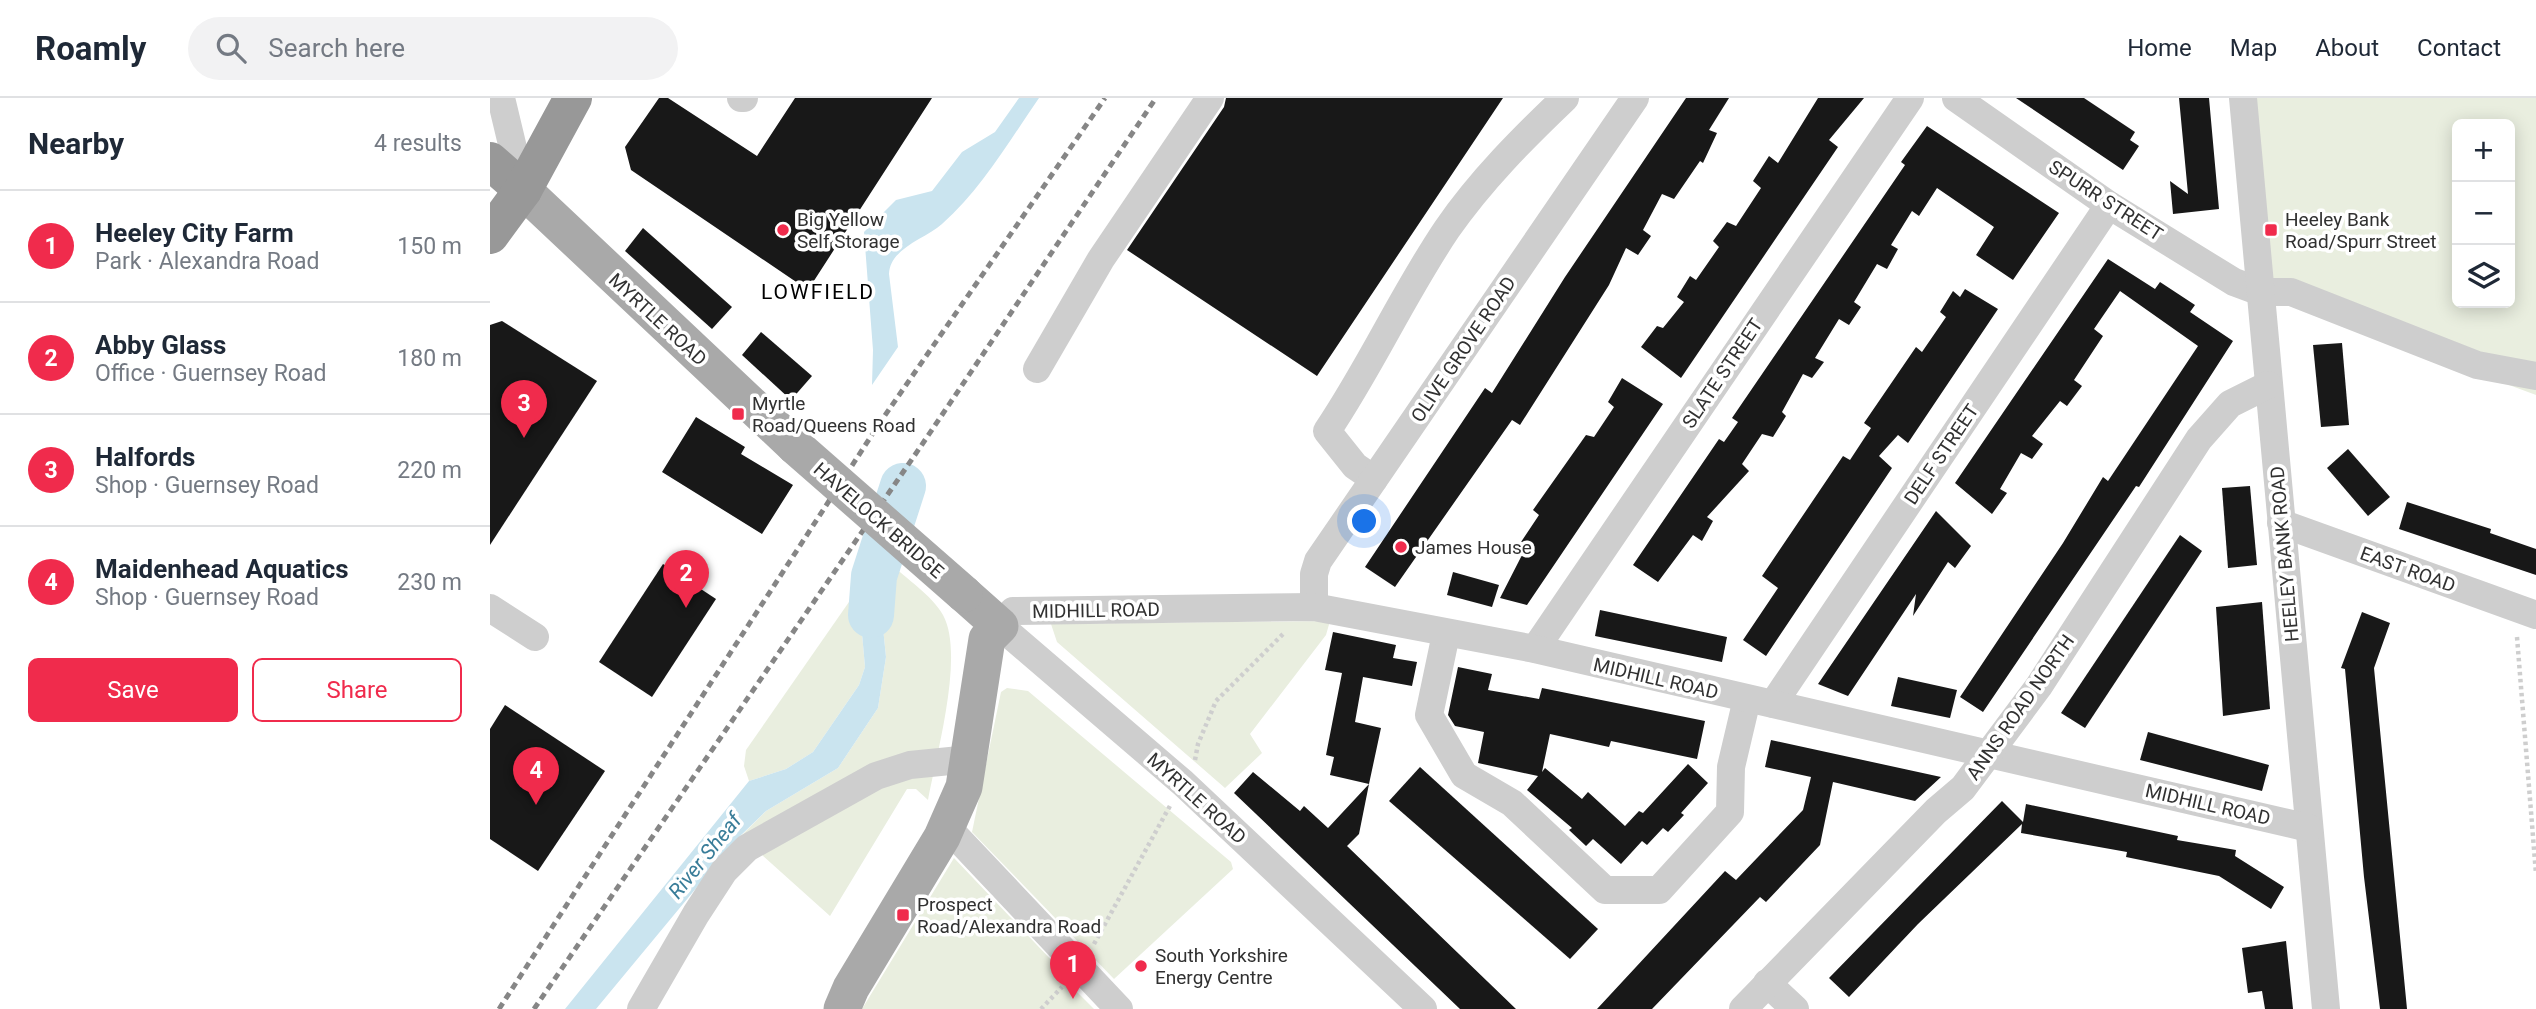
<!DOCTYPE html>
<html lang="en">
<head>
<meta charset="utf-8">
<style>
	:root { --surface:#fff; --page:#f2f2f3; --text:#1f2937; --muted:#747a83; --line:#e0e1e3; --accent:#f02b4c }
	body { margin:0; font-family:Roboto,sans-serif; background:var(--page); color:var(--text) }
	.controls { position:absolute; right:21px; top:21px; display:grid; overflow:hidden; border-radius:10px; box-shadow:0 4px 18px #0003 }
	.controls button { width:63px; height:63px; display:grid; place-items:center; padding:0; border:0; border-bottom:2px solid var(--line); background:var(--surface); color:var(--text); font:35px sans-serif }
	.you { position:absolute; left:875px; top:424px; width:24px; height:24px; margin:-18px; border:5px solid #fff; border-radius:50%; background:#1a73e8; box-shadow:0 0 0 10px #1a73e833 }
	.badge { display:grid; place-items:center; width:46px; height:46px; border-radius:50%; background:var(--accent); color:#fff; font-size:23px; font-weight:700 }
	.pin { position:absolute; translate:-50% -58px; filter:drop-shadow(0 2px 4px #0008) }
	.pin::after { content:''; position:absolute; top:37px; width:24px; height:21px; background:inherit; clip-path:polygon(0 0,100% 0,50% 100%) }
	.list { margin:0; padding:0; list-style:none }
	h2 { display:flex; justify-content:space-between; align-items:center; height:91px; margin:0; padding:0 28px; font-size:30px }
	h2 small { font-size:23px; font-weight:400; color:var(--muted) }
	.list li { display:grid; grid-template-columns:46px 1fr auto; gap:21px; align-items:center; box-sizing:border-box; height:112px; padding:0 28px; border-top:2px solid var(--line) }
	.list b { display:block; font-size:26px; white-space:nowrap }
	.list p { margin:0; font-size:23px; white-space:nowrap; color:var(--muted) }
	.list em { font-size:23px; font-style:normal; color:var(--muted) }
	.actions { display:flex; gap:14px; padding:21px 28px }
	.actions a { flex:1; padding:16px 0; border:2px solid var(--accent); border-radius:10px; text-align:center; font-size:24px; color:var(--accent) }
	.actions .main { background:var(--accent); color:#fff }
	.icon { flex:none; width:38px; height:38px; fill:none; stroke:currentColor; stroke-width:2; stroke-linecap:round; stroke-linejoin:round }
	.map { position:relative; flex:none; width:2046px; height:911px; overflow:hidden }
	header { display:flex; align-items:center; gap:42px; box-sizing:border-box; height:98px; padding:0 35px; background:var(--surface); border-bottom:2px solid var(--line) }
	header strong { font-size:33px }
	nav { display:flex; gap:38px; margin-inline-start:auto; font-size:24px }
	.search { width:490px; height:63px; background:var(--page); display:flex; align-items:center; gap:18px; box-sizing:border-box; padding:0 24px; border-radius:38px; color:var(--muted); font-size:26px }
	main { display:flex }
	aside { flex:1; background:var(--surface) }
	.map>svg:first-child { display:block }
</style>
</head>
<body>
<header>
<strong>Roamly</strong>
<div class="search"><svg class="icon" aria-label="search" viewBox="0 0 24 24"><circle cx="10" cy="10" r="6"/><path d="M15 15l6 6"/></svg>Search here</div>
<nav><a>Home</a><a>Map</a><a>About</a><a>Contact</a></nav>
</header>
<main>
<aside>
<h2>Nearby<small>4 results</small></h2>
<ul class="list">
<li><span class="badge">1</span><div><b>Heeley City Farm</b><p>Park · Alexandra Road</p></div><em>150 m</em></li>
<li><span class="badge">2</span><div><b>Abby Glass</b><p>Office · Guernsey Road</p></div><em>180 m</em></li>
<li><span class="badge">3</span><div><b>Halfords</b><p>Shop · Guernsey Road</p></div><em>220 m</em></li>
<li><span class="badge">4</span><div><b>Maidenhead Aquatics</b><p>Shop · Guernsey Road</p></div><em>230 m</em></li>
</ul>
<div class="actions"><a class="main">Save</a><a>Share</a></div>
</aside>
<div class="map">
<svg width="2046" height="911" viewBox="0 0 2046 911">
	<rect width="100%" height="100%" fill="#fff"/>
	<g fill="#e9eedf" fill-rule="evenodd">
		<path d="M1765 0H2046V297L1782 199ZM1967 26H2020V205H1967Z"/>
		<path d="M400 465C416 481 442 497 453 517 475 557 446 657 438 702L426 691H417L340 818 251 738 276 713 348 670 388 610 396 559 390 500Z"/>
		<path d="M368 491 375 569 369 587 323 654 296 671 259 683 254 668 256 652Z"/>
		<path d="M840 523 836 537 760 636 772 655 735 690 567 544 561 526Z"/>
		<path d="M517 590 538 593 741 764 743 771 624 881 482 734 511 594Z"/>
		<path d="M464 760 586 888 584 891 604 911H372Z"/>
	</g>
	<g fill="#cae4ef">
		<path d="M529 0H549C519 43 492 91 452 126 435 141 400 150 399 176L408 249 382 287 383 252 374 134 406 102 442 93 472 54 505 34Z"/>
		<path d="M382 451 400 465 390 500 396 559 388 610 348 670 276 713 246 742 106 911H75L259 683 296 671 323 654 369 587 375 569 368 491Z"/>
	</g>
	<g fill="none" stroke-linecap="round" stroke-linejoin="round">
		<path stroke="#cae4ef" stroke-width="46" d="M381 517 384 478 413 388"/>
	</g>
	<g fill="#181818">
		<path d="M169 0H178L267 58 305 0H442L318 192 141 72 135 49Z"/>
		<path d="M736 0H1013L827 278 637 152 734 9Z"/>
		<path d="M1196 0H1239L1219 32 1227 35 1213 65 1210 63 1184 101 1172 96 1153 132 1161 138 1148 157 1136 150 1119 187 1030 327 1022 322 905 489 875 469 995 290 1002 295 1075 179Z"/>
		<path d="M1328 0H1374L1339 42 1348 49 1191 280 1151 249 1167 228 1173 230 1194 204 1187 199 1200 178 1206 182 1229 149 1223 143 1237 124 1246 128 1271 90 1263 83 1279 58 1288 65Z"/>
		<path d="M1526 0H1594L1645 34 1640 42 1649 48 1633 72Z"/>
		<path d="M1689 0H1719L1729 111 1683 116 1680 83 1698 96Z"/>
		<path d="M1437 28 1569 115 1523 182 1486 157 1504 129 1447 90 1429 118 1422 113 1401 147 1408 151 1397 171 1387 166 1364 204 1371 209 1359 227 1349 221 1325 260 1334 264 1322 280 1313 276 1292 314 1296 318 1283 339 1272 336 1252 366 1259 373 1217 419 1223 423 1212 443 1203 437 1168 484 1143 467 1229 341 1234 344 1248 324 1242 320 1415 67 1411 64Z"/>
		<path d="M153 130 242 209 222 231 135 153Z"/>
		<path d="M1618 161 1665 191 1670 184 1705 207 1700 214 1743 243 1649 389 1646 388 1493 614 1470 599 1573 445 1613 379 1618 383 1708 248 1630 193 1604 231 1613 238 1584 282 1592 288 1577 308 1570 303 1542 338 1553 346 1542 361 1531 355 1510 391 1517 395 1502 416 1465 385Z"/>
		<path d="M1475 191 1508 211 1418 345 1408 337 1389 358 1402 370 1276 558 1253 542 1288 490 1272 478 1353 358 1360 362 1381 330 1374 325 1426 249 1432 254 1456 219 1450 214 1463 193 1470 199Z"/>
		<path d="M12 223 107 283 0 447V227Z"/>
		<path d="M271 234 322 278 301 302 252 257Z"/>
		<path d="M1852 245 1859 327 1831 329 1823 247Z"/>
		<path d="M1132 280 1173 306 1037 507 1010 500 1031 459 1025 453 1049 417 1043 412 1096 337 1104 339 1124 309 1118 304Z"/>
		<path d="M206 319 255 349 251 356 303 387 272 436 172 374Z"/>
		<path d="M1858 351 1900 399 1878 418 1837 370Z"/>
		<path d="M1760 388 1767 467 1738 470 1732 390Z"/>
		<path d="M1917 404 2001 431 2000 435 2046 451V477L1909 431Z"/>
		<path d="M1446 413 1481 448 1465 470 1458 464 1423 518 1426 496 1358 598 1328 586Z"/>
		<path d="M1690 437 1712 453 1595 630 1571 615Z"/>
		<path d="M173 466 226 501 162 599 109 564Z"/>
		<path d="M963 474 1009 487 1002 509 957 497Z"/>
		<path d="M1772 504 1780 611 1733 618 1726 509Z"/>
		<path d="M1110 512 1237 539 1232 564 1105 538Z"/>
		<path d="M1872 514 1900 525 1884 570 1917 911H1890L1874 779 1855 571 1851 570Z"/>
		<path d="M843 534 906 547 903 560 927 564 922 588 873 579 865 624 891 630 879 686 840 677 844 659 836 657 852 575 835 572Z"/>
		<path d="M968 569 1002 576 998 592 1049 601 1052 590 1215 623 1207 661 1121 643 1119 649 1060 636 1052 674 1055 670 1092 701 1098 694 1135 728 1149 713 1153 715 1198 666 1218 685 1191 715 1194 717 1178 734 1173 730 1157 747 1152 743 1131 766 1103 741 1096 748 1079 732 1082 730 1037 692 1048 678 988 665 994 634 965 628 958 617Z"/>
		<path d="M1408 579 1467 592 1460 620 1401 608Z"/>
		<path d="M15 607 115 673 48 773 0 741V631Z"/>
		<path d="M1658 634 1779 667 1772 693 1650 662Z"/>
		<path d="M1281 642 1451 679 1425 703 1343 684 1330 747 1276 804 1270 799 1162 911H1107L1235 773 1246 782 1313 712 1321 679 1275 669Z"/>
		<path d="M930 669 1108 831 1080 861 899 703Z"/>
		<path d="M763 674 810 713 814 708 838 730 879 686 869 736 857 748 1026 911H970L744 695Z"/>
		<path d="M1512 703 1533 724 1536 706 1688 738 1687 742 1746 752 1745 758 1794 789 1781 811 1729 778 1636 759 1637 754 1531 735 1532 726 1428 826 1359 899 1339 880Z"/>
		<path d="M1796 843 1803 911H1775L1772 893 1758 895 1752 850Z"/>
	</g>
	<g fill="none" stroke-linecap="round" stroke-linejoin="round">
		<g stroke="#cecece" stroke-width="4.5" stroke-dasharray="3.5 3.5" stroke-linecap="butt">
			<path d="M2027 539 2046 776"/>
			<path d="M705 662 708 646 726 603 794 535"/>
			<path d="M604 846 681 706"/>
			<path d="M551 911 572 889"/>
		</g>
		<g stroke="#cecece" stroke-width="28">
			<path d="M11 0 33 92"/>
			<path d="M251 0H254"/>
			<path d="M1466 0 1619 107 1744 184 1771 194H1801L1987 267 2046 278"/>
			<path d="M1753 0 1836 911"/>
			<path d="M547 271 611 161 720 0"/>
			<path d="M884 381 865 368 837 333C881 268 913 196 957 131 991 82 1033 40 1075 0"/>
			<path d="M1791 425 2046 517"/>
			<path d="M824 509V476L828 463 1145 0"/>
			<path d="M0 510 45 539"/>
			<path d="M956 536 939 617 974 677 1022 705 1115 792H1169L1240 714 1241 669 1257 601"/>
			<path d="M1045 551 1420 0"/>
			<path d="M1283 606 1619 107"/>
			<path d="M457 729 629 911"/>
			<path d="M1277 885 1305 911"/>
			<path d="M151 911 206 816 234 773 257 750 386 678 420 667 480 661"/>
			<path d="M933 911 693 685 510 528 523 513 824 509 1045 551 1819 730"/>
			<path d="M1253 911 1446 713 1473 690 1549 588 1709 341 1740 306 1778 287"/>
		</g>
		<g stroke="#a9a9a9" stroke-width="37">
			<path d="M33 92 305 348"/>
			<path d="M352 911 361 890 452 739 474 689 497 541 510 528 474 496"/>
		</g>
		<g stroke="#989898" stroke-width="38">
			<path d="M0 63 33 92"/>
			<path d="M0 137 33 92 83 0"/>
		</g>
		<g stroke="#868686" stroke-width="5" stroke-dasharray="7 5" stroke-linecap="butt">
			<path d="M9 911 389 326 615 0"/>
			<path d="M44 911 431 348 666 0"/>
		</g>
		<path stroke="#a9a9a9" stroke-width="37" d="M305 348 474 496"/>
	</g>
	<g fill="#f02b4c" stroke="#fff" stroke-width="2.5">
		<circle cx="293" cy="132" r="7"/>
		<rect x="1774" y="125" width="14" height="14" rx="3.5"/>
		<rect x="241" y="309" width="14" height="14" rx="3.5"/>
		<circle cx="911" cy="449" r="7"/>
		<rect x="406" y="810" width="14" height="14" rx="3.5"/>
		<circle cx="651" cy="868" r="7"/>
	</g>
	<g text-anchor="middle" stroke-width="7" stroke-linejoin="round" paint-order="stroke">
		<g font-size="19" fill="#313131" stroke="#fff">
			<text transform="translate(1616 102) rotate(33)" y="7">SPURR STREET</text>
			<text transform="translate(168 221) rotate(43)" y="7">MYRTLE ROAD</text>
			<text transform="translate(973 251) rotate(-56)" y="7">OLIVE GROVE ROAD</text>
			<text transform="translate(1232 275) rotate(-56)" y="7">SLATE STREET</text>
			<text transform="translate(1451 356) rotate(-56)" y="7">DELF STREET</text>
			<text transform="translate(389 422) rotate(41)" y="7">HAVELOCK BRIDGE</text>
			<text transform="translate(1794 456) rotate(-95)" y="7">HEELEY BANK ROAD</text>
			<text transform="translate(1918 471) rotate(20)" y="7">EAST ROAD</text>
			<text transform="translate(606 512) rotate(-1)" y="7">MIDHILL ROAD</text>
			<text transform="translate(1166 580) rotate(13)" y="7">MIDHILL ROAD</text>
			<text transform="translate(1530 609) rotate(-55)" y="7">ANNS ROAD NORTH</text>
			<text transform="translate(707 700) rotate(42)" y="7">MYRTLE ROAD</text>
			<text transform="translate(1718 706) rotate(13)" y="7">MIDHILL ROAD</text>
		</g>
		<g font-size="19" fill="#313131" stroke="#fff" text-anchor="start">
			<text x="307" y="128">Big Yellow<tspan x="307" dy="22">Self Storage</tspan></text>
			<text x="1795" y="128">Heeley Bank<tspan x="1795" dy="22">Road/Spurr Street</tspan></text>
			<text x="262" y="312">Myrtle<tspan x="262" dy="22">Road/Queens Road</tspan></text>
			<text x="925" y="456">James House</text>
			<text x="427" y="813">Prospect<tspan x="427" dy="22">Road/Alexandra Road</tspan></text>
			<text x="665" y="864">South Yorkshire<tspan x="665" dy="22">Energy Centre</tspan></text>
		</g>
		<g font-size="21" letter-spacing="2" fill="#000" stroke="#fff">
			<text x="328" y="201">LOWFIELD</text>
		</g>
		<g font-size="21" font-style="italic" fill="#397d99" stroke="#fff">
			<text transform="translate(215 758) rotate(-51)" y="7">River Sheaf</text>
		</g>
	</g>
</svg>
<div class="controls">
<button>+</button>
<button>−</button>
<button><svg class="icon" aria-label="layers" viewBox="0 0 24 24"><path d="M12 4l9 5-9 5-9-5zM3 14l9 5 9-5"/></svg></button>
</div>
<div class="you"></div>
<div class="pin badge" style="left:583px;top:901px">1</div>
<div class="pin badge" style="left:196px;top:510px">2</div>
<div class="pin badge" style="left:34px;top:340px">3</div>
<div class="pin badge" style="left:46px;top:707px">4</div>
</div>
</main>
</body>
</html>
